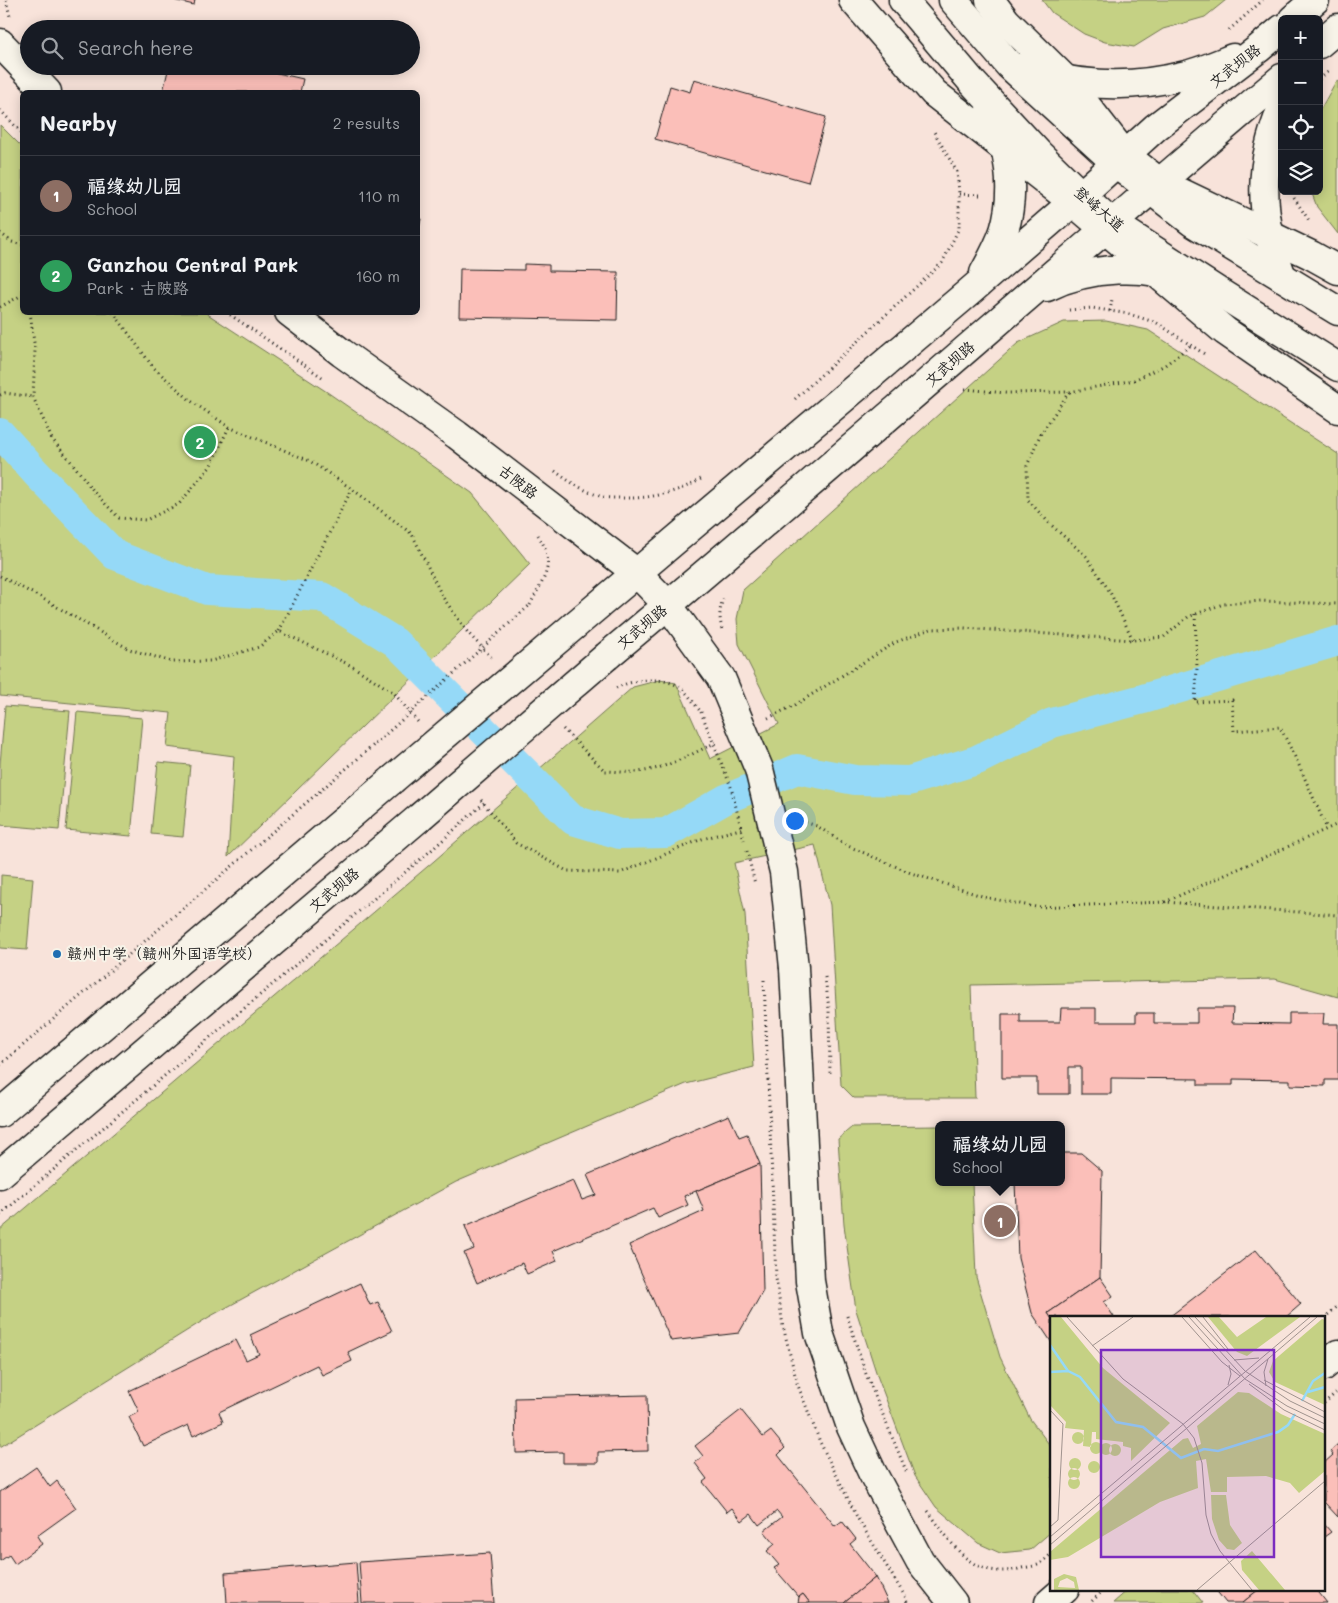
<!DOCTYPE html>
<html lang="en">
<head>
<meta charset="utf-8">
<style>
	:root { --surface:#171b24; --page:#242831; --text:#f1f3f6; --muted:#9ea1a6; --line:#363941; --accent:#1f6fb2 }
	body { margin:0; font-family:Mali,"LXGW WenKai TC",sans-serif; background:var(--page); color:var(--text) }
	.controls { position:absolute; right:15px; top:15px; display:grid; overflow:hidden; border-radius:8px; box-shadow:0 2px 12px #0003 }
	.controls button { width:45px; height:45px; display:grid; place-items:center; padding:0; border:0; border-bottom:1px solid var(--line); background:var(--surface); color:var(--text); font:25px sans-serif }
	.you { position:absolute; left:794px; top:820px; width:18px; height:18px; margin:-12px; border:4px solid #fff; border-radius:50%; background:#1a73e8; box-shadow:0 0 0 8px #1a73e833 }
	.badge { display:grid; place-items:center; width:32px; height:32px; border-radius:50%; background:var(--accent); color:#fff; font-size:16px; font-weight:700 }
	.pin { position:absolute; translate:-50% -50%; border:2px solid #fff; box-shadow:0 1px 5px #0006 }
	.popup { position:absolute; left:935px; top:1121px; width:130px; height:65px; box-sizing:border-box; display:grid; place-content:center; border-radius:8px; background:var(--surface); filter:drop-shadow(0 1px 4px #0005); font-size:16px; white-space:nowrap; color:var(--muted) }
	.popup b { font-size:19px; color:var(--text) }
	.popup::after { content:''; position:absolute; left:50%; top:100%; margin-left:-10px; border:10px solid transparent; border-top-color:var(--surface) }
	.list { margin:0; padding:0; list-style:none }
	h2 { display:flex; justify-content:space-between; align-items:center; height:65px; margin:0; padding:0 20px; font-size:21px }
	h2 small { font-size:16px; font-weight:400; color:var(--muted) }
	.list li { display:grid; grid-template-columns:32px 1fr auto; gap:15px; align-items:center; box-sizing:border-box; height:80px; padding:0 20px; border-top:1px solid var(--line) }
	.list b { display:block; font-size:19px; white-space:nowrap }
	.list p { margin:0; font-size:16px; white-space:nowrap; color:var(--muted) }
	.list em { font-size:16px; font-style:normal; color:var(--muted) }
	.icon { flex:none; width:28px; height:28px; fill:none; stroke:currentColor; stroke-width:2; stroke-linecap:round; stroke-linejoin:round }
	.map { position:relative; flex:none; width:1338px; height:1603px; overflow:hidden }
	.search { position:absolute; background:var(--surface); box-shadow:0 2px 12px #0003; left:20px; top:20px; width:400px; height:55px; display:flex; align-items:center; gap:12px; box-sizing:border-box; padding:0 18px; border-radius:28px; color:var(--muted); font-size:19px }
	.panel { position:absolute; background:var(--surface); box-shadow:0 2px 12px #0003; left:20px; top:90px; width:400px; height:225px; border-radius:8px }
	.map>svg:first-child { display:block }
</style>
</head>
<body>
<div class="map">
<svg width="1338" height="1603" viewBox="0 0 1338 1603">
	<rect width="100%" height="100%" fill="#f8e3da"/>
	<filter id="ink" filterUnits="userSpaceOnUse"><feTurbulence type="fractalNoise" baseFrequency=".02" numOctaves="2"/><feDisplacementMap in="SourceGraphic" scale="10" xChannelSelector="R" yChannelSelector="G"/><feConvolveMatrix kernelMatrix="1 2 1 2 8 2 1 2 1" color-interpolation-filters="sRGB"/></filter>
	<g filter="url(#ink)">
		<g fill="#c5d184" stroke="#707650">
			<path d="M1042 0H1226L1205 17 1163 29 1134 47 1105 42 1084 34 1052 13Z"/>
			<path d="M1338 81V234L1317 207 1311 191H1319V112L1335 83Z"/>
			<path d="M0 125 22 147V312L206 313 327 392 472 493 530 564 228 857 234 756 167 747 171 713 0 696Z"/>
			<path d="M1106 321 1148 330 1338 454V997L1275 979 971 985 975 1098H854L841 1085 830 905 815 845 734 863 745 914 754 1067 686 1084 456 1182 209 1317 0 1447V1230L434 861 633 687 660 680 676 683 710 759 779 724 739 644 737 619 743 590 1018 343 1064 322Z"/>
			<path d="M5 706 70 711 59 830 0 825V764Z"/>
			<path d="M77 712 142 718 131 836 66 830Z"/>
			<path d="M158 762 190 765 183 837 151 834Z"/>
			<path d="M1 875 33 878 27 950 0 948Z"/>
			<path d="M939 1126V1182H972L976 1277 1000 1357 1030 1419 1052 1448V1531L1030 1550 1000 1553 978 1543 936 1507 915 1476 878 1378 856 1310 844 1225 838 1139 852 1127Z"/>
			<path d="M1129 1589H1192L1203 1603H1113Z"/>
		</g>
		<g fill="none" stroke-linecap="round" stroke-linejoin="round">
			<path stroke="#95d9f7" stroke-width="30" d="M0 433 36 473 115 555 207 590 322 597 395 642 573 820 620 834 666 833 726 799 797 769 855 780 909 781 977 760 1052 723 1143 699 1338 641"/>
		</g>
		<g fill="#fbbfb9" stroke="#1c1c1c">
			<path d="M173 0H195L194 5Z"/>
			<path d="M169 66H260V69L303 79 300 92H163Z"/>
			<path d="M694 79 826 117 808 182 655 139 670 86 690 92Z"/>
			<path d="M418 218 421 219 418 233Z"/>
			<path d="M524 264 549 265V271L618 272 617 320 459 317 460 269 524 270Z"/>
			<path d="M1061 1008H1096V1022H1136V1013H1154V1023H1197V1008H1233L1232 1023 1289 1024V1013H1324L1323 1024H1338V1080H1325V1086L1290 1085V1080L1233 1079V1085H1198V1079L1111 1078V1094H1081V1067H1069V1094H1037V1078H1002V1014H1020V1022H1060Z"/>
			<path d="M729 1115 739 1137 747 1134 760 1164 684 1196 688 1205 658 1218 653 1208 553 1251 557 1261 527 1274 522 1263 477 1283 464 1253 474 1249 465 1226 573 1180 582 1200 596 1195 587 1175Z"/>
			<path d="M1061 1153H1081L1102 1171 1100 1277 1048 1313 1052 1319V1343L1032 1313 1018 1258 1015 1182H1061Z"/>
			<path d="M760 1164 763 1291 739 1333 671 1341 629 1245 704 1211 696 1191Z"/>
			<path d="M1256 1250 1301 1304 1286 1317H1169Z"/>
			<path d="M1100 1277 1113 1296 1104 1302 1114 1317H1052V1319L1048 1313Z"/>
			<path d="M360 1283 370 1305 378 1302 392 1331 348 1352 352 1361 322 1375 317 1365 219 1412 223 1422 193 1436 188 1425 143 1446 129 1417 139 1412 129 1391 236 1340 246 1360 259 1354 250 1335Z"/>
			<path d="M647 1395 648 1451 598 1452V1463H563V1452L516 1453 515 1398Z"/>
			<path d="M741 1410 763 1437 771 1431 785 1448 778 1455 835 1526 842 1521 856 1539 850 1544 876 1577 844 1603H810L803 1594 799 1597 774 1568 779 1565 767 1551 775 1544 764 1531 782 1517 777 1511 759 1525 751 1514 742 1521 732 1508 727 1512 703 1482 707 1479 695 1463 703 1456 695 1446Z"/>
			<path d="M1338 1444V1517L1324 1502V1463L1333 1455 1330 1451Z"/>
			<path d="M36 1467 50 1487 57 1481 76 1508 37 1536 42 1544 15 1564 9 1555 0 1561V1492Z"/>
			<path d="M1324 1524 1331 1532 1324 1537Z"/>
			<path d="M490 1553 494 1603H362L359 1562Z"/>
			<path d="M356 1562 359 1603H227L225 1573Z"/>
			<path d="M876 1577 888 1603H844Z"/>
			<path d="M1215 1589H1259L1242 1603H1226Z"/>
			<path d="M1259 1589H1277L1279 1591 1281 1589H1316L1327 1603H1242Z"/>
			<path d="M803 1594 810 1603H798L799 1597Z"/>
		</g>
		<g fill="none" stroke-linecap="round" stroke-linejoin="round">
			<g stroke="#1c1c1c" stroke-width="31">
				<g id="minor">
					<path d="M853 0 934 93 1073 202 1225 331 1338 409"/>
					<path d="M990 0 1006 21 1068 82 1125 155 1159 182 1311 255 1338 270"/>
					<path d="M0 43 47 92"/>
					<path d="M289 312 342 353 457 435 637 573 668 605 721 678"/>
					<path d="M794 968 810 1281 819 1333 851 1427 872 1472 920 1561 953 1603"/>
					<path d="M1324 1366 1338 1354"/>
					<path d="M1049 1603 1065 1589"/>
				</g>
			</g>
			<g stroke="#1c1c1c" stroke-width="31">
				<g id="major">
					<path d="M903 0 973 83 1039 154 1081 195 1112 223 1225 296 1338 367"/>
					<path d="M953 0 1009 65 1116 163 1192 222 1338 311"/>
					<path d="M1293 19 1315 0"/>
					<path d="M1319 44 1338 28"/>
					<path d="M1015 67C1073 86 1126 90 1186 75 1202 71 1218 64 1233 58"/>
					<path d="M1282 107C1278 119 1273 131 1270 144 1258 191 1266 233 1282 277"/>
					<path d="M984 273C991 260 999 246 1004 231 1016 192 1010 145 990 110"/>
					<path d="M1047 287C1090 266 1144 264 1188 280"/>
					<path d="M575 625 968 293 1081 195 1156 127 1258 49 1282 29"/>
					<path d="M607 656C835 466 1056 269 1282 78"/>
					<path d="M0 1113 392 780"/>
					<path d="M0 1174 420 817"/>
				</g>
			</g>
			<g stroke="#1c1c1c" stroke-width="3" stroke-dasharray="1 4" stroke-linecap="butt">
				<path d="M6 0 10 16"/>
				<path d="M1229 30 1263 0"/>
				<path d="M1319 79 1328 72"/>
				<path d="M0 110 22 133"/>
				<path d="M959 194 981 195"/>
				<path d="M1294 198 1310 222"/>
				<path d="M0 233 12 242 22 245"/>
				<path d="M0 307 22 295"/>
				<path d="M1069 310 1092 308 1129 314 1157 323 1206 355"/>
				<path d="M1110 311 1112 299"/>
				<path d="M30 312 35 350 33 397 52 439 73 464 95 493 119 518 146 520 179 504 210 467 229 427"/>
				<path d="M113 312 153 367 191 401 229 427 310 461 352 489 412 534 442 596 468 633 492 658"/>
				<path d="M226 312 325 379"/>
				<path d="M965 389 1005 393 1069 392 1134 380 1165 365 1191 345"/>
				<path d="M1069 392 1040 435 1027 466 1028 500 1050 524 1086 556 1110 592 1133 640"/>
				<path d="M0 395 5 393 33 397"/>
				<path d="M795 399 942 263 959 228V194L957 172 933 130"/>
				<path d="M555 471C569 482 586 492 603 497 608 498 614 498 619 498 647 499 676 494 701 479"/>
				<path d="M0 576 47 601 129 649 172 662 211 661 259 647 279 631 352 666 393 692 418 722"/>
				<path d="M530 605C544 577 557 565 538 535"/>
				<path d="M1195 614 1197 668 1195 702 1232 700 1234 731 1280 727 1298 763 1327 829"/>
				<path d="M722 629C719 617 719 608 724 597"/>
				<path d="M279 631 352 489"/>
				<path d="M616 688C633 679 668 675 683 690 690 696 695 705 701 712"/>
				<path d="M768 718 795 705 896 642 931 629 964 628 1133 640 1164 637 1188 617 1223 604 1261 601 1338 604"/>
				<path d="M563 729 605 771C615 771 626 773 636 772 665 770 691 754 717 742"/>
				<path d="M481 800 516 843 567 871 620 873 702 839 744 828"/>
				<path d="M801 821 817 826 848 846 911 873 988 898 1036 907 1165 902 1338 915"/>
				<path d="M1165 902 1338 824"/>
				<path d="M825 977 829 1009 830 1073"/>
				<path d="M764 980 776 1278 783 1326 797 1383 820 1442 858 1519 906 1598 907 1603"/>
				<path d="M0 1065 375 744"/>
				<path d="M0 1215 435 847"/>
				<path d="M847 1316 866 1374 907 1473"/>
				<path d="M1324 1318 1338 1306"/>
				<path d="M1324 1403 1336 1393"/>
				<path d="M928 1511C953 1544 970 1580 1018 1569 1024 1567 1034 1567 1040 1564 1044 1561 1048 1557 1052 1553"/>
				<path d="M1092 1601 1105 1589"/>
			</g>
			<use href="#minor" stroke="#f7f3e8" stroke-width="28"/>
			<use href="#major" stroke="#f7f3e8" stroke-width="28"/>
			<g stroke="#1c1c1c" stroke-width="31" stroke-linecap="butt">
				<path id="minor-bridge" d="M721 678 759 769 784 872 794 968"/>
			</g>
			<g stroke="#1c1c1c" stroke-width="31" stroke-linecap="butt">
				<g id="major-bridge">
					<path d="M392 780 575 625"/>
					<path d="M420 817 607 656"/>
				</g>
			</g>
			<g stroke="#1c1c1c" stroke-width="3" stroke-dasharray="1 4" stroke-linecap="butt">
				<path d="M701 712 731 787 744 840"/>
				<path d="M375 744 530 605"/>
				<path d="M435 847 485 802"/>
				<path d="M747 851 755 884"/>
			</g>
			<use href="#minor-bridge" stroke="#f7f3e8" stroke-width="28"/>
			<use href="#major-bridge" stroke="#f7f3e8" stroke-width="28"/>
		</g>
	</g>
	<circle fill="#1f6fb2" stroke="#f7f3e8" stroke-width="2" cx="57" cy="954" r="5"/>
	<g text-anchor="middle" stroke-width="4" stroke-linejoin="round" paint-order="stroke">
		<g font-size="15" fill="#1c1c1c" stroke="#f7f3e8">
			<text transform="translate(1235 66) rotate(-38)" y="5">文武坝路</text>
			<text transform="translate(1099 209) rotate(40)" y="5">登峰大道</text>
			<text transform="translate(950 364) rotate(-41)" y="5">文武坝路</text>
			<text transform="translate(518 482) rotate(38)" y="5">古陂路</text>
			<text transform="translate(642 627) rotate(-40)" y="5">文武坝路</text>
			<text transform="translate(334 890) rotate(-40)" y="5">文武坝路</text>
		</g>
		<g font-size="15" fill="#1c1c1c" stroke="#f7f3e8" text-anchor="start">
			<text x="67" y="959">赣州中学（赣州外国语学校）</text>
		</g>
	</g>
	<g transform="translate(1050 1316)">
		<rect width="275" height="275" fill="#f8e3da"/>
		<path d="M0 1H11L53 52 120 107 81 145V132L73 130V126L46 123V116H42L41 131 33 130 34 114 15 112 16 106 0 89ZM158 1H169L187 21 216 1H250L197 40 187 36ZM272 3 275 4V89L225 66 219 56 223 45ZM188 76 199 77 231 98 275 118V155L249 177 240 167 216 160 177 161V176H161L156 143 146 145 148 172 110 186 18 241 0 244V236L133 123 138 122 143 132 151 128 147 110ZM22 122a6 6 0 1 1 12 0a6 6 0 1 1-12 0ZM40 132a6 6 0 1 1 12 0a6 6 0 1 1-12 0ZM50 133a6 6 0 1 1 12 0a6 6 0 1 1-12 0ZM59 134a6 6 0 1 1 12 0a6 6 0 1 1-12 0ZM19 148a6 6 0 1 1 12 0a6 6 0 1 1-12 0ZM38 151a6 6 0 1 1 12 0a6 6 0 1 1-12 0ZM18 158a6 6 0 1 1 12 0a6 6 0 1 1-12 0ZM18 167a6 6 0 1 1 12 0a6 6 0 1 1-12 0ZM161 179H176L180 209 192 227 184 234 177 233 169 224 162 203ZM202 235 235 274H209L192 254 191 245ZM14 258 26 261 29 274H4V263ZM17 262 24 266 25 272 8 271 10 265Z" fill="#c5d184" fill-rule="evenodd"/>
		<path fill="none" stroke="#95d9f7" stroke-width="2.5" d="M0 29 18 55M0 56 18 55 30 61 66 106 93 111 131 142 154 133 168 135 228 116 238 109 245 98M258 76 275 71M252 85 263 65 275 57"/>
		<path fill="none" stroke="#a0938e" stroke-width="1" d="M17 1 73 63 133 108 144 122 152 147 156 199 161 218 170 235 202 274M132 1 172 46 190 60M139 1 195 63 237 90 275 108M145 1 195 55 240 85 275 102M153 1 178 33M42 30 83 1M184 44 209 42M214 64 275 96M199 68 234 94 275 114M178 69 181 58 179 49M216 70 214 56 218 43M0 94 13 108 8 204 0 211M0 221 260 1M0 229 267 1M147 274 275 165"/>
		<path fill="#7b2cbf" fill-opacity="0.15" stroke="#7b2cbf" stroke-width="2.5" d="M51 34H224V241H51Z"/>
		<rect width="275" height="275" fill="none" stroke="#1c1c1c" stroke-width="2.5"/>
	</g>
</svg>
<div class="controls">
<button>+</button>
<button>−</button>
<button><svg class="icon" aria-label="locate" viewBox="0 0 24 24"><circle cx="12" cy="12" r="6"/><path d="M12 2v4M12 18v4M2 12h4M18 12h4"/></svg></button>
<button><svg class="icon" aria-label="layers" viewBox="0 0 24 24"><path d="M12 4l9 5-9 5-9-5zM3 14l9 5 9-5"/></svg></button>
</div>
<div class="you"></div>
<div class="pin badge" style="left:1000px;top:1221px;background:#8d6e63">1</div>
<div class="popup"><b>福缘幼儿园</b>School</div>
<div class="pin badge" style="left:200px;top:442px;background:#2e9e5b">2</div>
<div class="search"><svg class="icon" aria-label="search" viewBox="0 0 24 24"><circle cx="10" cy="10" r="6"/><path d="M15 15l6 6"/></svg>Search here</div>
<section class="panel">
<h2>Nearby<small>2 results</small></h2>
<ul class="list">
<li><span class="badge" style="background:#8d6e63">1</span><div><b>福缘幼儿园</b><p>School</p></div><em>110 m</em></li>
<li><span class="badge" style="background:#2e9e5b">2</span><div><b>Ganzhou Central Park</b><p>Park · 古陂路</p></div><em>160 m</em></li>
</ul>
</section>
</div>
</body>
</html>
